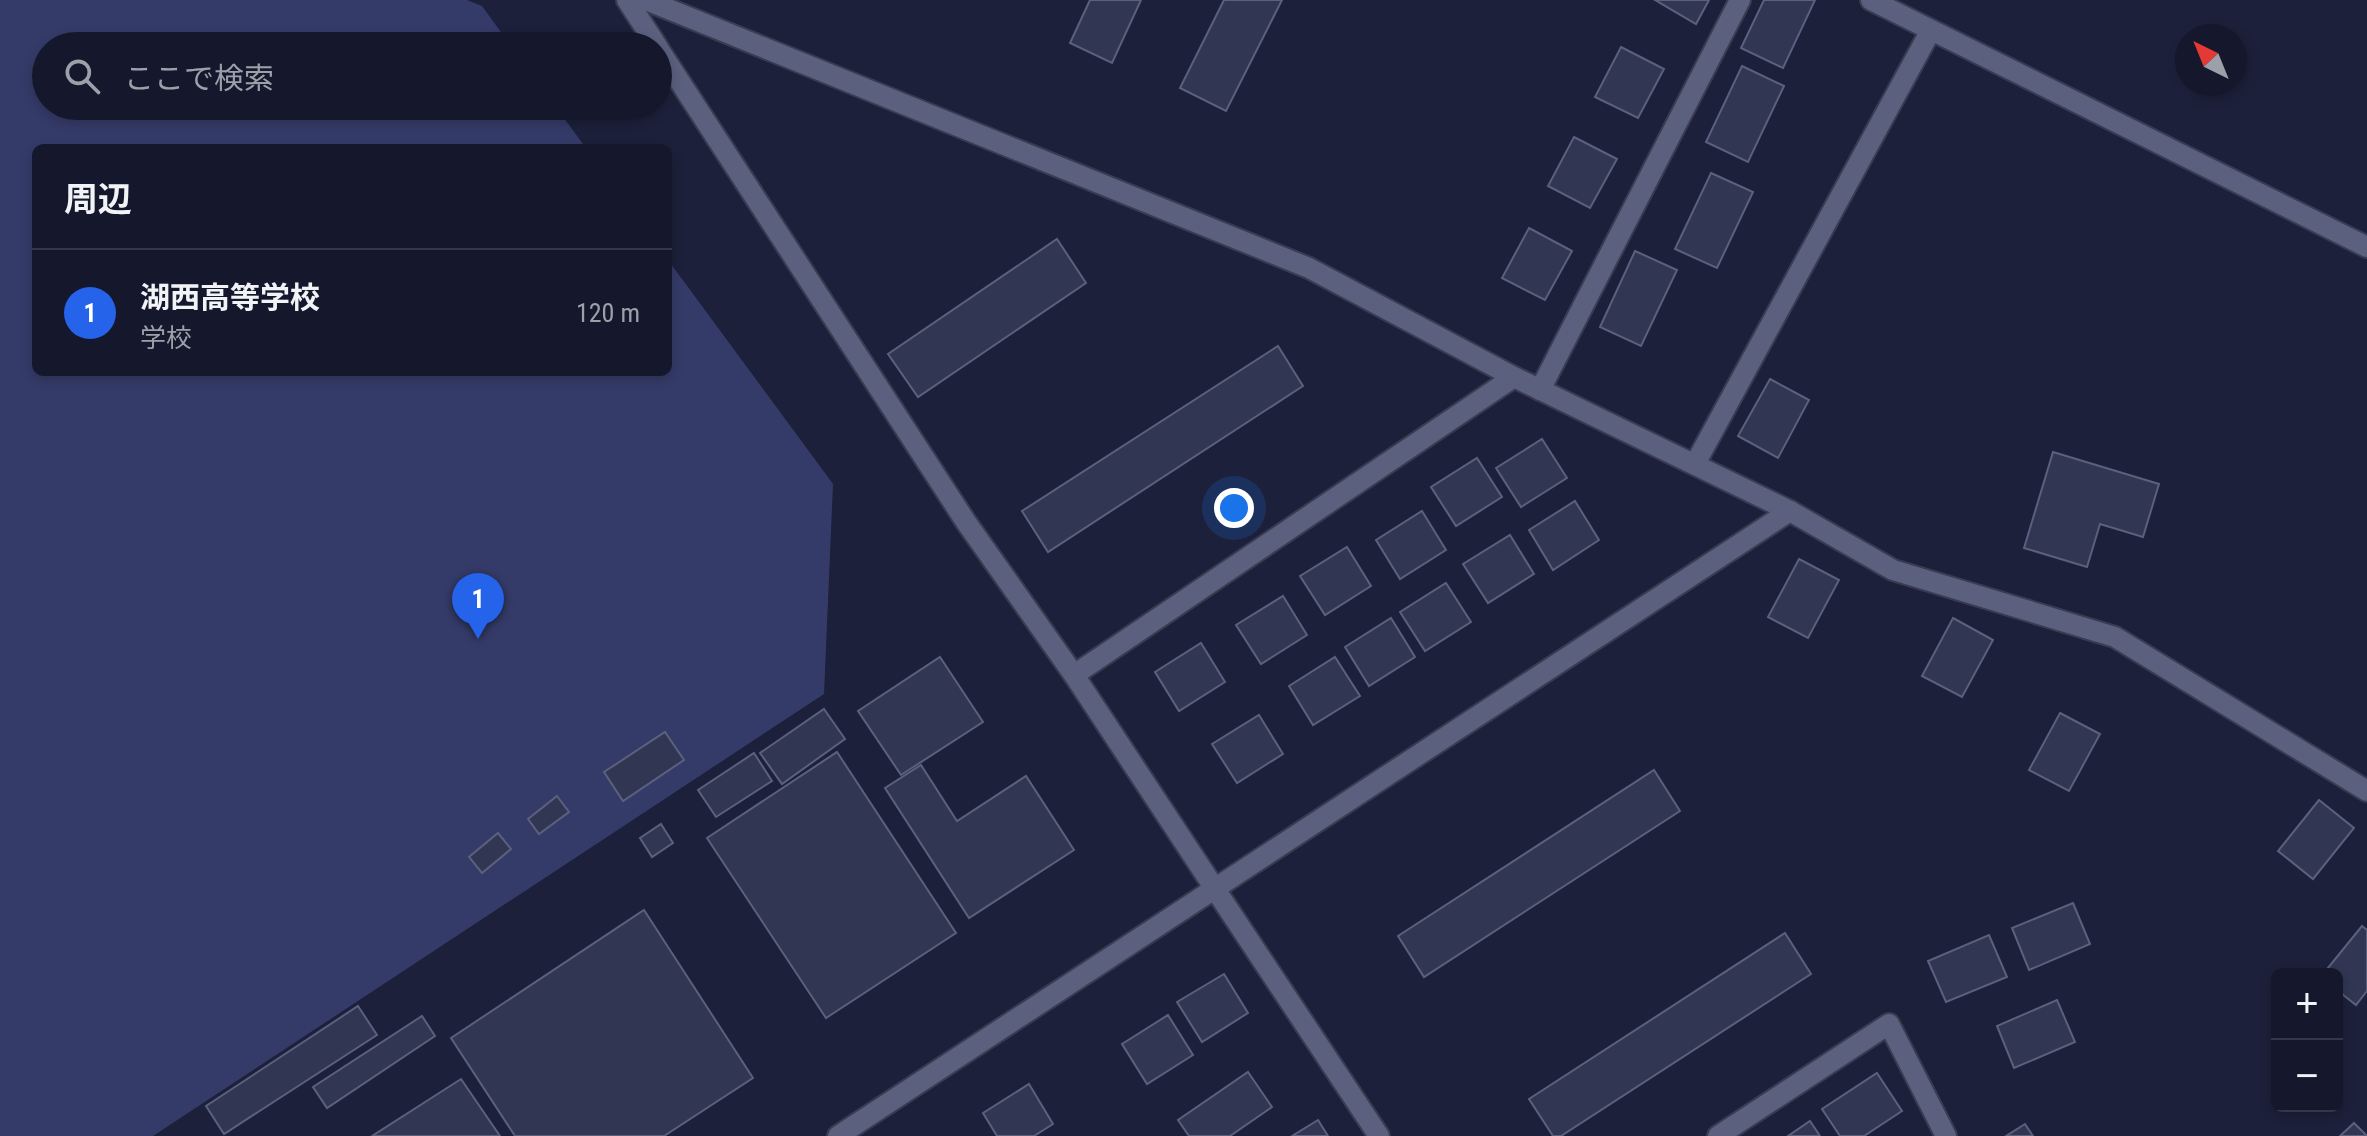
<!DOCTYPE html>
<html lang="ja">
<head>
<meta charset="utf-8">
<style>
	:root { --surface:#15182c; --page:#1e2134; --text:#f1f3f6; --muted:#9da0a9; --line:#343748; --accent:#2563eb }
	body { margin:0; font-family:"Roboto Condensed","Noto Sans JP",sans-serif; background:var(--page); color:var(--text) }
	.controls { position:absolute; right:24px; bottom:24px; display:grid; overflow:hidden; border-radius:12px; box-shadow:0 4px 12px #0003 }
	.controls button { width:72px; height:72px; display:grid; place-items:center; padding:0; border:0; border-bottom:2px solid var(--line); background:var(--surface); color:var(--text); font:40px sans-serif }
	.compass { position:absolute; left:2175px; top:24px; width:72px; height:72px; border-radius:50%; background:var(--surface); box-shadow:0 4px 12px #0003; rotate:317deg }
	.you { position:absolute; left:1234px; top:508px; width:28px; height:28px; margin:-20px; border:6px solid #fff; border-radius:50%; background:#1a73e8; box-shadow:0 0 0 12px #1a73e833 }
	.badge { display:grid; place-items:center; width:52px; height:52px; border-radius:50%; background:var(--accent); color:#fff; font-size:26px; font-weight:700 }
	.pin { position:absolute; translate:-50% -66px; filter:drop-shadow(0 2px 4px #0008) }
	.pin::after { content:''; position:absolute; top:42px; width:28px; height:24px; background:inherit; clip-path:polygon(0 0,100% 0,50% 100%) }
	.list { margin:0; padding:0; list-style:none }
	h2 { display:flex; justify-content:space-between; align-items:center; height:104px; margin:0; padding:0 32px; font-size:34px }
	h2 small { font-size:26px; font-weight:400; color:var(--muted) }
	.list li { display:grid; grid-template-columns:52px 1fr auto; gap:24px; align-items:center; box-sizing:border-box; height:128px; padding:0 32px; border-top:2px solid var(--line) }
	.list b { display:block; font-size:30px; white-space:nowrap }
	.list p { margin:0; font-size:26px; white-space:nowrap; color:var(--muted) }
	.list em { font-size:26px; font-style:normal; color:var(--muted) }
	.icon { flex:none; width:44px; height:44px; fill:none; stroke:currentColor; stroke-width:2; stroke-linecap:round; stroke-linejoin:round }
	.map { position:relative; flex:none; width:2367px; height:1136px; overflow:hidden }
	.search { position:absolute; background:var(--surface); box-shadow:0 4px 12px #0003; left:32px; top:32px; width:640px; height:88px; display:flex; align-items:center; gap:20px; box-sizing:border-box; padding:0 28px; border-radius:44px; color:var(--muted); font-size:30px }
	.panel { position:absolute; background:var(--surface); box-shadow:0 4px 12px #0003; left:32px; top:144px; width:640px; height:232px; border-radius:12px }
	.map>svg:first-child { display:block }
</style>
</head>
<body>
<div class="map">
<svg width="2367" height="1136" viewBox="0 0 2367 1136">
	<rect width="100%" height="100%" fill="#1c203a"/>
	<path fill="#353b68" d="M0 0H467L482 6 511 46H46V106H555L586 148H36V372H668V260L833 484 824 694 153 1136H0Z"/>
	<g fill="#313652" stroke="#5a607e" stroke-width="2">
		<path d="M1090 0H1141L1112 63 1070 43Z"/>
		<path d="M1224 0H1282L1226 111 1180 88Z"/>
		<path d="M1655 0H1709L1696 24Z"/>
		<path d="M1764 0H1815L1783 68 1741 48Z"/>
		<path d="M1621 47 1664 69 1638 118 1595 97Z"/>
		<path d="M1742 66 1784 86 1748 162 1706 142Z"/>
		<path d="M1574 137 1617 159 1590 208 1548 186Z"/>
		<path d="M1711 173 1753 192 1717 268 1675 249Z"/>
		<path d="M1529 228 1572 251 1545 300 1502 278Z"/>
		<path d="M1057 239 1086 283 918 397 888 354Z"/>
		<path d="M1635 251 1677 270 1641 346 1600 327Z"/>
		<path d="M1278 346 1303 386 1048 552 1022 511Z"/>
		<path d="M1770 379 1809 400 1778 458 1738 436Z"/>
		<path d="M1542 439 1567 478 1521 507 1496 468Z"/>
		<path d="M2053 452 2159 484 2143 537 2100 524 2087 567 2024 548Z"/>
		<path d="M1477 458 1502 497 1456 526 1431 487Z"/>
		<path d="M1575 501 1599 540 1553 570 1529 530Z"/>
		<path d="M1422 511 1446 550 1400 579 1376 540Z"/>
		<path d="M1510 535 1534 574 1488 603 1463 564Z"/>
		<path d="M1347 547 1371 586 1325 615 1300 576Z"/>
		<path d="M1799 559 1839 580 1808 638 1768 617Z"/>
		<path d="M1446 583 1471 622 1425 651 1400 612Z"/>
		<path d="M1283 596 1307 635 1261 664 1236 625Z"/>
		<path d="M1391 618 1415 657 1369 686 1345 647Z"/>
		<path d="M1953 618 1993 640 1962 697 1922 676Z"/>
		<path d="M1201 643 1225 682 1179 711 1155 672Z"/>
		<path d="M940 657 983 722 901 775 858 711Z"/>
		<path d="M1335 657 1360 696 1313 725 1289 686Z"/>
		<path d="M824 709 845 739 782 784 760 753Z"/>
		<path d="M2060 713 2100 734 2069 791 2029 770Z"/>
		<path d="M1259 715 1283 754 1237 783 1212 744Z"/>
		<path d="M665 732 684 760 623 801 604 772Z"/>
		<path d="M837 752 956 933 826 1018 707 838Z"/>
		<path d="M754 753 772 781 716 817 698 790Z"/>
		<path d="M921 765 957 821 1026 776 1074 850 969 918 885 788Z"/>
		<path d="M1654 770 1680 811 1424 977 1398 936Z"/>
		<path d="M557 796 569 812 539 834 528 819Z"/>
		<path d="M2319 800 2354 828 2313 879 2278 851Z"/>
		<path d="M661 824 673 843 652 857 640 838Z"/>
		<path d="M498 833 511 849 482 873 469 857Z"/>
		<path d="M2073 903 2090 944 2029 970 2012 928Z"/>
		<path d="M644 910 753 1078 664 1136H515L451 1038Z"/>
		<path d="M2362 926 2367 930V991L2356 1005 2337 990V974H2323Z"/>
		<path d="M1785 933 1811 974 1561 1136H1553L1529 1099Z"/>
		<path d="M1989 935 2007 977 1946 1002 1928 961Z"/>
		<path d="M1224 974 1248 1013 1202 1042 1177 1002Z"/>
		<path d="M2057 1000 2075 1042 2014 1068 1997 1026Z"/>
		<path d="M358 1006 377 1035 224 1134 206 1106Z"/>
		<path d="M1168 1015 1193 1055 1147 1084 1122 1044Z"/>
		<path d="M422 1016 435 1036 327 1108 313 1087Z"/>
		<path d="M1248 1072 1272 1107 1230 1136H1189L1178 1120Z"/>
		<path d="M1877 1073 1902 1111 1864 1136H1840L1822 1109Z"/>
		<path d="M461 1079 500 1136H372Z"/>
		<path d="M1029 1084 1053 1124 1034 1136H997L983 1113Z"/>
		<path d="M1318 1120 1328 1136H1292Z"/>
		<path d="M1810 1121 1820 1136H1788Z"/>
		<path d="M2354 1123 2367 1136H2340Z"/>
		<path d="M2025 1124 2033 1136H2006Z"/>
	</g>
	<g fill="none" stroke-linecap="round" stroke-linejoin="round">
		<g stroke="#393c51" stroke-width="24">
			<g id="minor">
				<path d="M627 0 657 46"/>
				<path d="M1871 0 2367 247"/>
				<path d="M658 48 966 522 1074 675 1215 889"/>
				<path d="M1540 390 1740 0"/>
				<path d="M1695 464 1931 30"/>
				<path d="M1790 511 1893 570 2115 637 2367 791"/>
				<path d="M1718 1136 1889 1024 1946 1136"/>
			</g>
		</g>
		<g stroke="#393c51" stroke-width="24">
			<g id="tertiary">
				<path d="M646 0 1309 268 1514 377 1790 511"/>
				<path d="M1074 675 1514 377"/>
				<path d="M1215 889 1379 1136"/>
				<path d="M838 1136 1790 511"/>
			</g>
		</g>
		<use href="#minor" stroke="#5b607f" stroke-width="20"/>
		<use href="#tertiary" stroke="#5b607f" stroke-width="20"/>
	</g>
</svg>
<div class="controls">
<button>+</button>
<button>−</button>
</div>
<svg class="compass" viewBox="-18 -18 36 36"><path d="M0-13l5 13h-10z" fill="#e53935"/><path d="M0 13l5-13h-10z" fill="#9da0a9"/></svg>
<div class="you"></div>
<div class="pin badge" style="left:478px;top:639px">1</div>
<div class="search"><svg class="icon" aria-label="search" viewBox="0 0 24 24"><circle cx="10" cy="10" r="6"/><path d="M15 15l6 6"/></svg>ここで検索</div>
<section class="panel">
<h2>周辺<small></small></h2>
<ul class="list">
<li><span class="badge">1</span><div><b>湖西高等学校</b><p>学校</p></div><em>120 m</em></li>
</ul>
</section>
</div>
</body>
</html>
